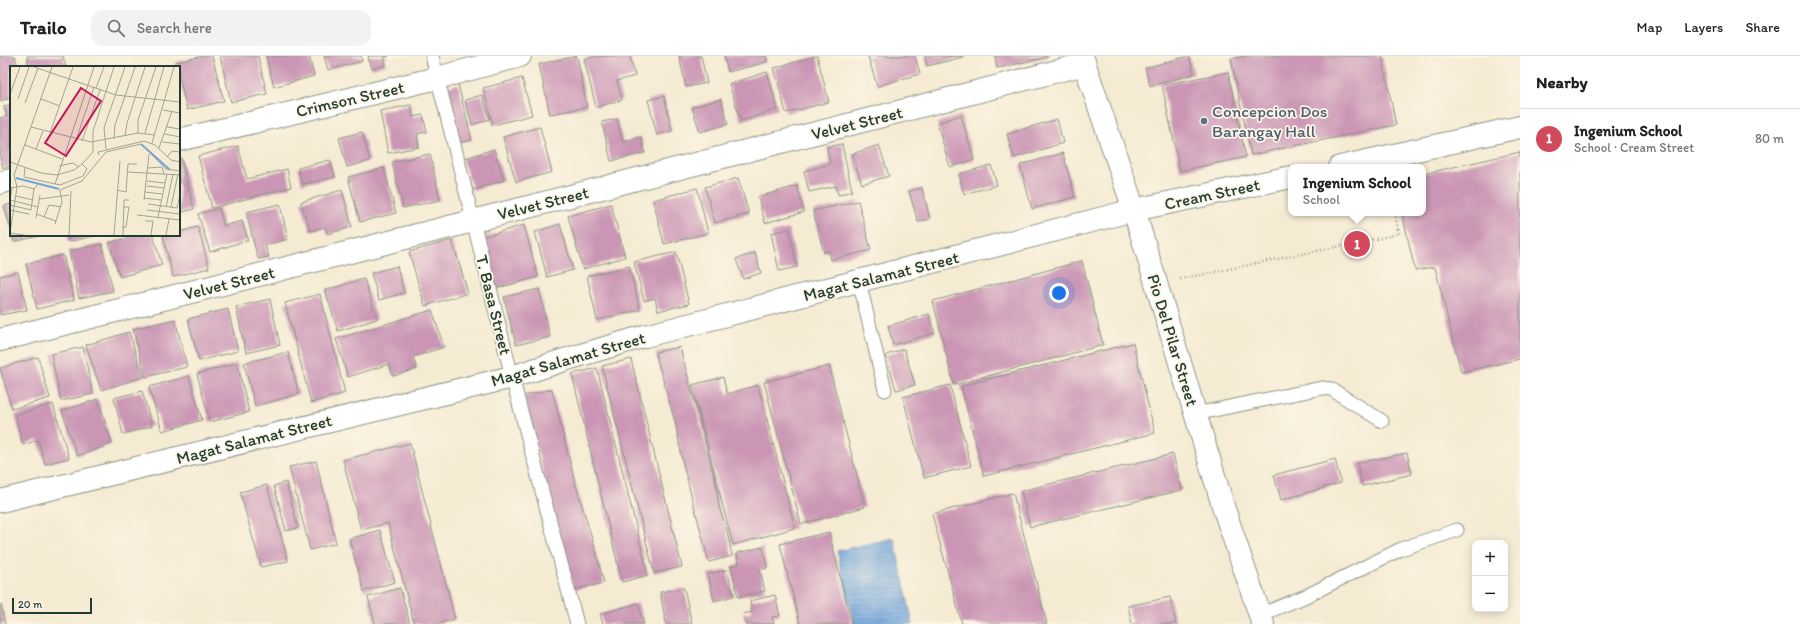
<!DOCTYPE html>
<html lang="en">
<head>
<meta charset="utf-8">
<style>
	:root { --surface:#fff; --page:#f2f2f2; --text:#222; --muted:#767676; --line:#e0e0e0; --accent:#d1495b }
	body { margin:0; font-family:Itim,sans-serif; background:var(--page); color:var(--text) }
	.controls { position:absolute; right:12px; bottom:12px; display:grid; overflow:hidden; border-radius:8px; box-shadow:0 2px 10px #0003 }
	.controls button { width:36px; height:36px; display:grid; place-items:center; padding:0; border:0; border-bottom:1px solid var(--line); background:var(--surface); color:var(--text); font:20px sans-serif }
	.scale { position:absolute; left:12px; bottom:10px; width:80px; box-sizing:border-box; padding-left:4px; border:2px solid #1f3d34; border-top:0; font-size:11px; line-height:14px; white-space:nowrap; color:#1f3d34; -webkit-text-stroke:3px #fcf5e5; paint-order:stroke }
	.you { position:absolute; left:1059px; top:237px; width:14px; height:14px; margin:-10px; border:3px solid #fff; border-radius:50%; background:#1a73e8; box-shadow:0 0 0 6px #1a73e833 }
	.badge { display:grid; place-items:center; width:26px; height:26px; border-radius:50%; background:var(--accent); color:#fff; font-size:13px; font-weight:700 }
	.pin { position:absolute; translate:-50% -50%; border:2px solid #fff; box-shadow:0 1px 4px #0006 }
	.popup { position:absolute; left:1288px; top:108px; width:138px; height:52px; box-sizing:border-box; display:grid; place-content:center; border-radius:8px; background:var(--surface); filter:drop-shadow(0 1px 3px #0005); font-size:13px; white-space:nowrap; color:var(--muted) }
	.popup b { font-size:15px; color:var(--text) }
	.popup::after { content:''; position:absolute; left:50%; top:100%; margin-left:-8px; border:8px solid transparent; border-top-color:var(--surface) }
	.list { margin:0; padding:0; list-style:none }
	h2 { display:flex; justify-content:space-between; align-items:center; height:52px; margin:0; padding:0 16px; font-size:17px }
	h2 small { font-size:13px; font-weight:400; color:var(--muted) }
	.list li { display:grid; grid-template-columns:26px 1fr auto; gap:12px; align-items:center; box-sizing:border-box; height:60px; padding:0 16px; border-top:1px solid var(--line) }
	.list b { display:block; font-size:15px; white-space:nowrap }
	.list p { margin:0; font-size:13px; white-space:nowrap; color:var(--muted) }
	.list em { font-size:13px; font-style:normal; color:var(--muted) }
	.icon { flex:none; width:22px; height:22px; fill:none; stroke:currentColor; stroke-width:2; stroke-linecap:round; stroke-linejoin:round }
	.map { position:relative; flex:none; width:1520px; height:568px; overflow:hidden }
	header { display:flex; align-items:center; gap:24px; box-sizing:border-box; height:56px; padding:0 20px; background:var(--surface); border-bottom:1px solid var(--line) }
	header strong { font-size:19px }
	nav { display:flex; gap:22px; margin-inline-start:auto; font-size:14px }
	.search { width:280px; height:36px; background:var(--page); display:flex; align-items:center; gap:10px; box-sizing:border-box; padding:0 14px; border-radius:12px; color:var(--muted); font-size:15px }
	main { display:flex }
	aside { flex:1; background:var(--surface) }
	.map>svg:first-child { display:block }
</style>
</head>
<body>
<header>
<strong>Trailo</strong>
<div class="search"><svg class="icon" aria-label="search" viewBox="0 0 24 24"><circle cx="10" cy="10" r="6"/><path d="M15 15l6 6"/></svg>Search here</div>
<nav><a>Map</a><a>Layers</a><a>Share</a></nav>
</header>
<main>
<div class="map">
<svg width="1520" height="568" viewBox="0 0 1520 568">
	<defs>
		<pattern id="water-rules" width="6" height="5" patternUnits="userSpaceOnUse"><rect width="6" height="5" fill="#71a6de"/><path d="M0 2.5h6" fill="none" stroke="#5c88b5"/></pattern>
	</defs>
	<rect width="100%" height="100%" fill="#fcf5e5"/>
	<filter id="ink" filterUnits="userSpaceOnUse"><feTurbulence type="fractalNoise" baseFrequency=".025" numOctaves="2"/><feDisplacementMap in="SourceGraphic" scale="8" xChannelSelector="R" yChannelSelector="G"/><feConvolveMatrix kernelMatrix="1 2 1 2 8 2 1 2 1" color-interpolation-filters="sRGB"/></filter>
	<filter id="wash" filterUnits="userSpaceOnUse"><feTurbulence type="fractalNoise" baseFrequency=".012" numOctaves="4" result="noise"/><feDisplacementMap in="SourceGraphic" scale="16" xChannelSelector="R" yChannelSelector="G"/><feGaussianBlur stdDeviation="0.9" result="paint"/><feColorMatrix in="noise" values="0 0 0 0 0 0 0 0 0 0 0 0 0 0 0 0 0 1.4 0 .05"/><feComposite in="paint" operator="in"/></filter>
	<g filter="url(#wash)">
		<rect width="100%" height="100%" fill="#f5ebd3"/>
		<path fill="url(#water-rules)" stroke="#487289" d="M894 482 913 568H854L837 495Z"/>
		<g id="blocks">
			<g fill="#cb96b5">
				<path d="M4 0H15L18 11H11V42L0 45V1Z"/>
				<path d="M27 0H63L66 11H29Z"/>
				<path d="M203 0H212L224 45 187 54 179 20V11H177L176 6Z"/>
				<path d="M220 0H258L267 38 231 46Z"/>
				<path d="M266 0H309L314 20 274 31Z"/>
				<path d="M324 0H361L362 5 328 14Z"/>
				<path d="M368 0H389L384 2 386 9 372 13Z"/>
				<path d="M577 0 587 51 550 58 539 8Z"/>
				<path d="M597 0H630L635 20 617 25 622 44 596 51 584 3Z"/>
				<path d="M679 0H701L707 27 686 31Z"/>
				<path d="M724 0H766L767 6 728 16Z"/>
				<path d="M817 0 829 46 786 57 774 12Z"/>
				<path d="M868 0H915L920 18 877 30Z"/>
				<path d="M925 0H963V1L927 10Z"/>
				<path d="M995 0H1048V1L997 12Z"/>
				<path d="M1189 0 1194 18 1150 30 1145 12Z"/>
				<path d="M1245 0H1382L1396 69 1251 99 1231 3Z"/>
				<path d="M767 16 778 53 741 65 729 28Z"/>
				<path d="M1228 16 1246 101 1180 115 1162 29Z"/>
				<path d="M522 22 532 59 493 69 483 32Z"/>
				<path d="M458 28 472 84 458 87 445 32Z"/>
				<path d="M482 39 490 63 472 69 465 44Z"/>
				<path d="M664 40 672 75 657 79 648 44Z"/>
				<path d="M721 43 728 68 700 76 692 51Z"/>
				<path d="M11 49V110L3 112 0 101V62L7 60 4 50Z"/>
				<path d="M411 49 413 61 423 59 427 76 417 78 419 91 388 97 380 55Z"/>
				<path d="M961 59 974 104 950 111 937 67Z"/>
				<path d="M617 63 623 86 641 81 645 97 611 105 602 66Z"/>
				<path d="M1057 63 1063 87 1014 102 1007 78Z"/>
				<path d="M540 71 552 116 516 126 503 81Z"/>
				<path d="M362 76 370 105 347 111 339 82Z"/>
				<path d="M842 88 852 135 838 139 836 130 809 136 804 115 830 108 827 91Z"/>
				<path d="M879 89 889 120 862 128 852 98Z"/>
				<path d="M238 90 247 123 287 113 291 131 212 152 198 100Z"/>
				<path d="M494 93 504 124 473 134 462 103Z"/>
				<path d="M1520 96V303L1461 316 1435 211 1415 214 1402 157H1423V118Z"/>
				<path d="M1063 97 1075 141 1032 153 1020 109Z"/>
				<path d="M430 98 440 144 403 152 392 106Z"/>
				<path d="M179 102H181L194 153 179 157Z"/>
				<path d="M330 104 335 121 302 128 298 112Z"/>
				<path d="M991 109 997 129 964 138 959 118Z"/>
				<path d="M384 112 396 157 360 166 348 121Z"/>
				<path d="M738 122 749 158 715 167 705 131Z"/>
				<path d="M797 130 804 156 765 167 758 141Z"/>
				<path d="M697 132 708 177 664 188 653 144Z"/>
				<path d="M922 132 930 163 918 166 909 135Z"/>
				<path d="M342 134 352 171 327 178 325 171 310 175 301 146Z"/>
				<path d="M858 145 871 194 831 204 829 195 824 197 813 155Z"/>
				<path d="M11 148V173L4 150Z"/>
				<path d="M280 148 288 183 265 189 269 201 258 203 246 156Z"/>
				<path d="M611 148 625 201 583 213 568 160Z"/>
				<path d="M219 152 224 170 242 165 248 184 210 196 198 158Z"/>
				<path d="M560 168 573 214 547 221 535 176Z"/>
				<path d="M524 169 538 221 498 232 483 181Z"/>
				<path d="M198 171 209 212 173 221 163 180 179 179V176Z"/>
				<path d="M789 173 797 211 779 215 771 177Z"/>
				<path d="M12 179H39V180L14 186Z"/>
				<path d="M67 179H94V180L69 186Z"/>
				<path d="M137 179H153L162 209 120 221 109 187Z"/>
				<path d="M452 184 468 237 425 250 409 196Z"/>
				<path d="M102 188 113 235 79 242 69 195Z"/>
				<path d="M676 196 689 248 658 255 655 242 644 245 634 206Z"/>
				<path d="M755 197 761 217 743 223 736 203Z"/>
				<path d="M63 199 74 244 37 253 26 208Z"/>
				<path d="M1082 205 1103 289 954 329 933 245Z"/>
				<path d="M397 210 404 237 379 244 371 217Z"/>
				<path d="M629 210 640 254 597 264 587 220Z"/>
				<path d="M18 216 27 254 0 259V220Z"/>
				<path d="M364 223 377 263 338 275 325 234Z"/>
				<path d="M539 233 550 281 516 289 504 241Z"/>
				<path d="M320 238 345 337 311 347 285 247Z"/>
				<path d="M270 243 280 289 246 297 236 251Z"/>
				<path d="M228 253 238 295 199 305 188 263Z"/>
				<path d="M432 254 444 291 413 301 417 313 393 320 389 308 348 321 336 283Z"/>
				<path d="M929 258 935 277 893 289 888 270Z"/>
				<path d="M175 263 187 311 145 321 133 273Z"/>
				<path d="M129 276 143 321 101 334 86 289Z"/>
				<path d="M1133 287 1155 377 984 420 961 330Z"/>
				<path d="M83 291 93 338 61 345 51 298Z"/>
				<path d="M680 291 716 428 719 451 727 474 732 500 709 506 684 412 675 365 655 296Z"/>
				<path d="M904 293 915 329 896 334 886 299Z"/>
				<path d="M288 296 299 338 255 350 244 307Z"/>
				<path d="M38 301 50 342 12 353 0 312Z"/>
				<path d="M631 303 682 511 654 517 602 310Z"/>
				<path d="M237 307 249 356 210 366 197 318Z"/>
				<path d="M829 310 865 451 801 468 764 326Z"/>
				<path d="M597 312 648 519 622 526 572 318Z"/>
				<path d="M189 320 202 364 162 375 149 331Z"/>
				<path d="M723 321 727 338 758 329 795 472 733 489 692 329Z"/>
				<path d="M950 329 971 410 924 422 903 341Z"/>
				<path d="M552 333 575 426 596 496 604 527 574 534 523 340Z"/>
				<path d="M142 335 152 370 123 378 114 342Z"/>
				<path d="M98 343 112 388 77 400 62 355Z"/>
				<path d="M53 348 69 402 45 408 38 384 23 389 15 359Z"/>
				<path d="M410 387 455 563 437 568H414L388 467 361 474 343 404Z"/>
				<path d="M1407 397 1412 418 1362 430 1357 407Z"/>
				<path d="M1173 398 1182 434 1030 471 1021 435Z"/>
				<path d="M1335 403 1341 427 1281 444 1274 419Z"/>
				<path d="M316 405 336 487 310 494 289 411Z"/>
				<path d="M286 426 298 472 286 475 274 430Z"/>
				<path d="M267 429 288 505 261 511 240 436Z"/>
				<path d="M1013 437 1047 568H962L932 458Z"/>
				<path d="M380 474 395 526 364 535 349 483Z"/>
				<path d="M829 476 852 568H800L780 488Z"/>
				<path d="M763 491 767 512 760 514 765 535 738 541 731 510 739 508 737 497Z"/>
				<path d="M727 514 734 540 714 545 708 518Z"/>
				<path d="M400 532 410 568H375L368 541Z"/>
				<path d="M684 532 692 568H666L660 536Z"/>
				<path d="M775 539 780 560 772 561 774 568H746L743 558 752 556 750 545Z"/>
				<path d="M1170 541 1176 568H1132L1128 550Z"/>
				<path d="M638 547 644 568H603L600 558Z"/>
				<path d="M1 548 5 568H0Z"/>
			</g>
		</g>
	</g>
	<g filter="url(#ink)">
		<use href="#blocks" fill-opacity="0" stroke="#8a9484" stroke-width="1"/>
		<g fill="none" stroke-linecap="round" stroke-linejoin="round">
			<g stroke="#8a9484" stroke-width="15">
				<g id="service">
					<path d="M432 0 512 321 577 568"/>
					<path d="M859 225 885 334"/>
					<path d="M1195 358 1322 332 1331 333 1382 365"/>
					<path d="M1260 559 1306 540 1401 493 1457 474"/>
				</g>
			</g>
			<g stroke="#8a9484" stroke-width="24">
				<g id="minor">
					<path d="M179 84 437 22 520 0"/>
					<path d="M1340 111 1520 71"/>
					<path d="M0 127 11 124"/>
					<path d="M0 284 473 165 1085 8"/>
					<path d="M0 445 512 321 564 304 645 280 1134 154 1291 121"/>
				</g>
			</g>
			<g stroke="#8a9484" stroke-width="24">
				<path id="tertiary" d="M1082 0 1134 154 1224 453 1263 568"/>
			</g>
			<path stroke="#8a9484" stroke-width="2.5" stroke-dasharray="1 3" stroke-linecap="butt" d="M1180 223 1399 178 1395 157"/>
			<use href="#service" stroke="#fff" stroke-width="13"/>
			<use href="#minor" stroke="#fff" stroke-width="22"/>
			<use href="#tertiary" stroke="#fff" stroke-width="22"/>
		</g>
	</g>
	<circle fill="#5c6f8a" stroke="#fcf5e5" stroke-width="1.5" cx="1204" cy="65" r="4"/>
	<g text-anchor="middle" stroke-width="3.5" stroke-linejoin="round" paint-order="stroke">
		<g font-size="17" fill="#1f3d34" stroke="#fcf5e5">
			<text transform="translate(350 43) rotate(-13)" y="6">Crimson Street</text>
			<text transform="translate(857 67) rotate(-14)" y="6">Velvet Street</text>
			<text transform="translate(1212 138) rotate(-12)" y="6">Cream Street</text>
			<text transform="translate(543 147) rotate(-14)" y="6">Velvet Street</text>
			<text transform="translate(881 220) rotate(-14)" y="6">Magat Salamat Street</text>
			<text transform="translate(229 227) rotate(-14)" y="6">Velvet Street</text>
			<text transform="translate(494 249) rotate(76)" y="6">T. Basa Street</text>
			<text transform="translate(1173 284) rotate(73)" y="6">Pio Del Pilar Street</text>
			<text transform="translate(568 303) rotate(-16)" y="6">Magat Salamat Street</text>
			<text transform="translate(254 383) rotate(-14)" y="6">Magat Salamat Street</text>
		</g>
		<g font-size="17" fill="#4e5e75" stroke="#fcf5e5" text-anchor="start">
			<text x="1212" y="61">Concepcion Dos<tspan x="1212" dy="20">Barangay Hall</tspan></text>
		</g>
	</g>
	<g transform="translate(10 10)">
		<rect width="170" height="170" fill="#f5ebd3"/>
		<path fill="none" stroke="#71a6de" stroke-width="2" d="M131 78 160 104M6 112 49 123"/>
		<path fill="none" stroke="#9fa593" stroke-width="1" d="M24 1 106 29 170 36M86 22 94 1M0 28 10 1M8 33 19 1M31 33 50 40M15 37 28 2M153 44 170 47M21 61 81 76 128 67 144 69M157 61 170 63M40 67 63 1M128 67V54L146 1M135 67 154 1M155 68 170 71M115 70 117 57 135 1M104 73 105 59 125 1M66 74 84 21M72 75 90 24M152 76 170 78M142 77 164 1M15 79 52 93M149 82 162 45M26 83 33 65M96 83 94 62 115 1M89 89 88 86 134 75 145 79 161 94 170 96M157 91 162 85 170 86M0 96 31 107 47 109 64 104 72 98 83 86V65L104 1M49 100 63 97 69 101M15 102 14 111 50 119 73 110 77 103 72 98M138 102 152 101 154 108M118 106 170 109M137 115 155 117M45 118 84 1M137 120 154 122M0 122 13 120 24 123M107 124 116 126 118 98H127M135 126 152 128M6 130 23 134M134 132 151 134M30 133 59 129M0 134 28 141M0 134 2 122M134 134 139 88M138 138 167 142 170 129M0 139 21 144 24 123 28 118M156 141 163 108M161 141 168 108M0 144 19 148M137 144 170 148M26 148 46 155M127 149 170 154M34 151 39 139 51 141M148 151 157 108M26 152 30 129M135 155H143L141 169M45 158 52 136 50 124 72 115 96 86 131 78 156 103 170 105M112 162 116 161 119 141H114M0 167 7 121 4 109 42 1M0 167 14 169M59 169 61 125M104 169 110 95M113 169 114 134H119M156 169 159 153"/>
		<path fill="#c2185b" fill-opacity="0.15" stroke="#c2185b" stroke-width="2" d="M71 22 91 35 56 90 35 77Z"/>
		<rect width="170" height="170" fill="none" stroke="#1f3d34" stroke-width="2"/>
	</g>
</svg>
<div class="controls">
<button>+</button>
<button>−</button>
</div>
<div class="scale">20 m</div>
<div class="you"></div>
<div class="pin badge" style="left:1357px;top:188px">1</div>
<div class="popup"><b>Ingenium School</b>School</div>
</div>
<aside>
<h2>Nearby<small></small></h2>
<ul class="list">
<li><span class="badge">1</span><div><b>Ingenium School</b><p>School · Cream Street</p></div><em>80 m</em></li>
</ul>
</aside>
</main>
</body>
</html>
